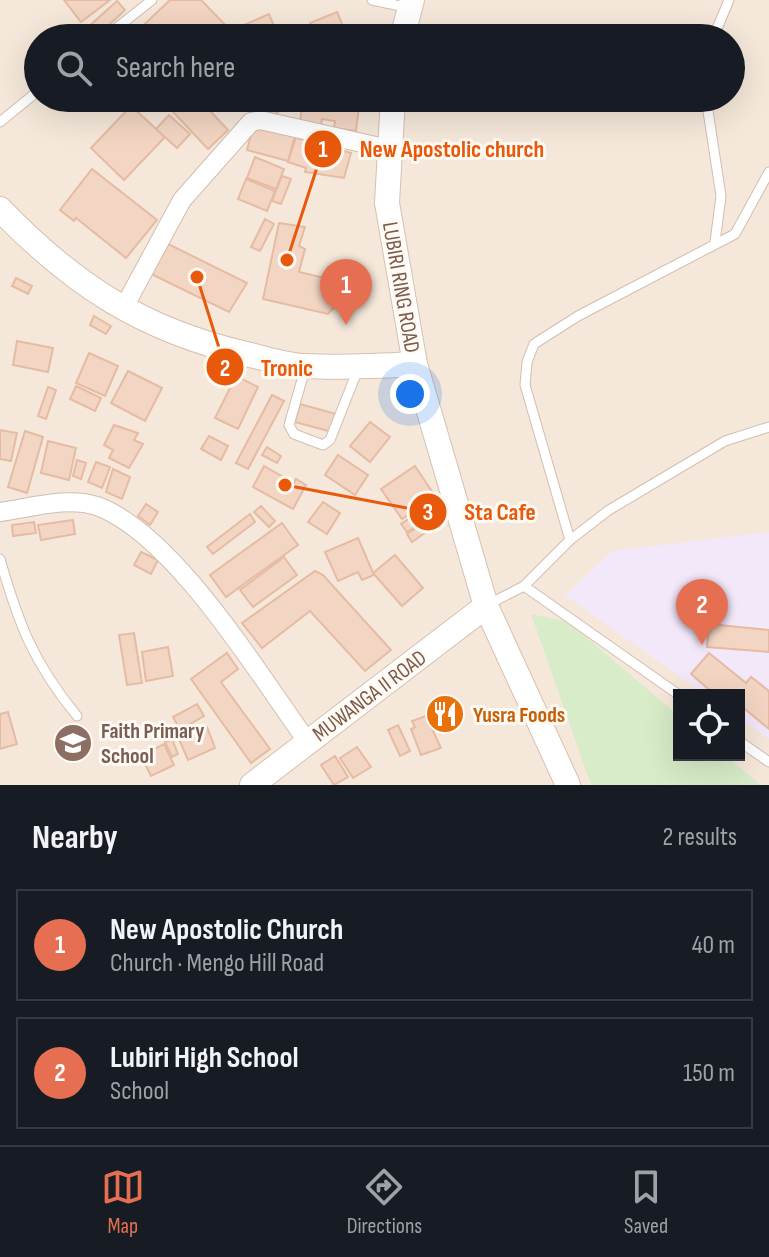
<!DOCTYPE html>
<html lang="en">
<head>
<meta charset="utf-8">
<style>
	:root { --surface:#171b24; --page:#242831; --text:#f1f3f6; --muted:#9ea1a6; --line:#363941; --accent:#e76f51 }
	body { margin:0; font-family:"Sofia Sans Condensed",sans-serif; background:var(--page); color:var(--text) }
	.controls { position:absolute; right:24px; bottom:24px; display:grid; overflow:hidden; border-radius:0px; box-shadow:0 8px 32px #0002 }
	.controls button { width:72px; height:72px; display:grid; place-items:center; padding:0; border:0; border-bottom:2px solid var(--line); background:var(--surface); color:var(--text); font:40px sans-serif }
	.you { position:absolute; left:410px; top:394px; width:28px; height:28px; margin:-20px; border:6px solid #fff; border-radius:50%; background:#1a73e8; box-shadow:0 0 0 12px #1a73e833 }
	.badge { display:grid; place-items:center; width:52px; height:52px; border-radius:50%; background:var(--accent); color:#fff; font-size:26px; font-weight:700 }
	.pin { position:absolute; translate:-50% -66px; filter:drop-shadow(0 2px 4px #0008) }
	.pin::after { content:''; position:absolute; top:42px; width:28px; height:24px; background:inherit; clip-path:polygon(0 0,100% 0,50% 100%) }
	.list { margin:0; padding:0; list-style:none }
	h2 { display:flex; justify-content:space-between; align-items:center; height:104px; margin:0; padding:0 32px; font-size:34px }
	h2 small { font-size:26px; font-weight:400; color:var(--muted) }
	.list li { display:grid; grid-template-columns:52px 1fr auto; gap:24px; align-items:center; box-sizing:border-box; height:112px; margin:0 16px 16px; padding:0 16px; border:2px solid var(--line); border-radius:0px }
	.list b { display:block; font-size:30px; white-space:nowrap }
	.list p { margin:0; font-size:26px; white-space:nowrap; color:var(--muted) }
	.list em { font-size:26px; font-style:normal; color:var(--muted) }
	.icon { flex:none; width:44px; height:44px; fill:none; stroke:currentColor; stroke-width:2; stroke-linecap:round; stroke-linejoin:round }
	.map { position:relative; flex:none; width:769px; height:785px; overflow:hidden }
	.search { position:absolute; background:var(--surface); box-shadow:0 8px 32px #0002; left:24px; right:24px; top:24px; height:88px; display:flex; align-items:center; gap:20px; box-sizing:border-box; padding:0 28px; border-radius:44px; color:var(--muted); font-size:30px }
	.sheet { height:360px; background:var(--surface) }
	nav { display:flex; justify-content:space-around; align-items:center; box-sizing:border-box; height:112px; border-top:2px solid var(--line); background:var(--surface); font-size:22px; color:var(--muted) }
	nav a { display:grid; justify-items:center; gap:4px }
	nav .on { color:var(--accent) }
	.map>svg:first-child { display:block }
</style>
</head>
<body>
<div class="map">
<svg width="769" height="785" viewBox="0 0 769 785">
	<rect width="100%" height="100%" fill="#fdf6ec"/>
	<path fill="#f5e8da" fill-rule="evenodd" d="M0 0H769V785H0ZM38 38H731V98H38ZM679 695H739V755H679Z"/>
	<path fill="#f3e8fa" d="M769 532V739L739 718V695H706L565 595 612 551Z"/>
	<path fill="#d8ecc9" d="M531 614 568 622 679 716V755H725L761 785H591Z"/>
	<g fill="#f3d5c3" stroke="#e6bba3" stroke-width="2">
		<path d="M64 0H110L81 22Z"/>
		<path d="M170 0H201L238 38H197L185 26 172 38H130Z"/>
		<path d="M117 1 125 10 95 38H76Z"/>
		<path d="M337 12 348 38H316L310 23Z"/>
		<path d="M269 14 278 36 250 38 244 25Z"/>
		<path d="M305 26 310 38H299L296 30Z"/>
		<path d="M160 98H198L228 130 208 149Z"/>
		<path d="M277 98H295L272 117 265 106Z"/>
		<path d="M303 98 359 106 356 131 334 128 335 121 322 119 321 125 300 122Z"/>
		<path d="M131 106 165 137 124 180 91 148Z"/>
		<path d="M169 115 190 134 177 148 156 129Z"/>
		<path d="M254 124 295 136 288 161 247 150Z"/>
		<path d="M296 137 329 151 330 147 351 153 344 178 305 172 306 168 288 162Z"/>
		<path d="M255 157 284 169 276 189 247 178Z"/>
		<path d="M92 169 157 220 126 258 76 218 74 221 60 210Z"/>
		<path d="M282 176 291 179 281 204 272 201Z"/>
		<path d="M246 179 275 191 267 211 238 199Z"/>
		<path d="M265 219 274 224 260 251 251 247Z"/>
		<path d="M279 223 305 227 299 246 305 249 299 272 338 281 342 299 328 314 263 299Z"/>
		<path d="M162 241 247 283 229 312 147 272Z"/>
		<path d="M16 278 32 286 28 294 12 286Z"/>
		<path d="M94 316 111 326 106 334 90 325Z"/>
		<path d="M17 341 53 348 48 372 13 365Z"/>
		<path d="M89 353 118 366 105 396 76 383Z"/>
		<path d="M128 371 162 388 145 421 111 403Z"/>
		<path d="M236 376 258 387 238 429 215 418Z"/>
		<path d="M76 386 101 398 95 411 70 399Z"/>
		<path d="M48 387 56 390 46 419 38 416Z"/>
		<path d="M272 395 284 401 248 469 236 463Z"/>
		<path d="M300 404 336 414 332 432 295 422Z"/>
		<path d="M370 422 390 437 370 462 350 446Z"/>
		<path d="M114 425 138 433 134 440 143 444 129 468 109 458 113 450 104 445Z"/>
		<path d="M0 430 17 433 11 461 0 459Z"/>
		<path d="M25 431 43 437 27 493 8 487Z"/>
		<path d="M209 436 228 446 221 460 201 449Z"/>
		<path d="M48 441 76 448 69 480 41 473Z"/>
		<path d="M267 447 281 456 277 463 262 455Z"/>
		<path d="M338 455 368 475 355 495 325 475Z"/>
		<path d="M77 460 86 463 81 479 73 476Z"/>
		<path d="M96 462 110 467 102 488 88 482Z"/>
		<path d="M264 466 294 483 296 479 306 485 293 509 253 487Z"/>
		<path d="M415 466 435 496 402 519 381 489Z"/>
		<path d="M113 469 130 477 122 499 106 492Z"/>
		<path d="M323 502 340 513 327 534 308 522Z"/>
		<path d="M146 504 158 512 150 525 138 516Z"/>
		<path d="M261 506 275 521 269 527 254 512Z"/>
		<path d="M426 507 432 516 407 532 401 524Z"/>
		<path d="M250 514 255 522 213 554 207 547Z"/>
		<path d="M436 516 440 522 429 529 425 523Z"/>
		<path d="M73 520 75 534 41 540 38 525Z"/>
		<path d="M34 522 36 533 13 536 12 525Z"/>
		<path d="M282 523 298 545 226 597 210 575Z"/>
		<path d="M424 523 429 530 412 542 407 534Z"/>
		<path d="M358 538 374 575 362 580 358 572 338 581 325 552Z"/>
		<path d="M141 552 158 560 151 574 134 565Z"/>
		<path d="M395 555 423 588 402 606 373 573Z"/>
		<path d="M284 557 297 575 253 607 240 590Z"/>
		<path d="M315 571 323 575 391 650 365 671 310 611 262 648 242 623Z"/>
		<path d="M709 624 769 630V652L707 647Z"/>
		<path d="M134 633 142 683 127 685 119 635Z"/>
		<path d="M168 647 173 676 146 681 142 652Z"/>
		<path d="M227 653 238 669 221 682 270 749 251 763 191 679Z"/>
		<path d="M709 653 746 683 751 677 769 691V729L739 704V695H715L691 674Z"/>
		<path d="M197 704 204 716 180 730 173 717Z"/>
		<path d="M8 712 17 744 0 749V714Z"/>
		<path d="M426 716 441 748 421 755 411 729 415 727 412 721Z"/>
		<path d="M398 725 410 751 400 756 388 730Z"/>
		<path d="M207 727 215 748 188 760 179 739Z"/>
		<path d="M172 739 178 754 172 757 165 742Z"/>
		<path d="M164 744 174 765 151 776 141 756Z"/>
		<path d="M357 747 371 767 353 778 340 758Z"/>
		<path d="M335 756 348 777 334 785 321 765Z"/>
	</g>
	<g fill="none" stroke-linecap="round" stroke-linejoin="round">
		<g stroke="#d1beb0" stroke-width="11">
			<g id="lane">
				<path d="M372 0 410 8"/>
				<path d="M104 38 152 0"/>
				<path d="M713 38 729 0"/>
				<path d="M706 98 721 196 715 242"/>
				<path d="M0 122 38 91"/>
				<path d="M305 369 289 425 294 434 323 445 330 440 358 369"/>
				<path d="M570 540 525 385 527 362 534 344 578 316 735 234 769 172"/>
				<path d="M0 559C19 625 33 662 77 716"/>
				<path d="M524 586 679 695"/>
				<path d="M487 605 524 586 570 540 609 510 725 441 769 427"/>
				<path d="M739 741 769 762"/>
			</g>
		</g>
		<g stroke="#d1beb0" stroke-width="20">
			<g id="street">
				<path d="M123 309 182 200 251 122 260 120 389 149"/>
				<path d="M0 512C30 508 67 496 97 506 174 534 259 675 307 741"/>
			</g>
		</g>
		<g stroke="#d6c0b0" stroke-width="26">
			<g id="secondary">
				<path d="M402 38 412 0"/>
				<path d="M393 98 387 203 415 364 486 606 568 785"/>
				<path d="M0 209C73 285 143 330 246 354 265 358 286 366 306 366 342 368 379 366 415 364"/>
				<path d="M252 785 486 606"/>
			</g>
		</g>
		<use href="#lane" stroke="#fff" stroke-width="9"/>
		<use href="#street" stroke="#fff" stroke-width="18"/>
		<use href="#secondary" stroke="#fff" stroke-width="24"/>
	</g>
	<defs>
		<g id="restaurant-disc" transform="scale(2)"><circle r="9.5" fill="#e8710a" stroke="#fffaf3"/><path d="M-5-6h1v4h1v-4h1v4h1v-4h1v5L-1.5 .5V6h-2V.5L-5-1ZM5-6V6H3V1.5H1.5Q1.5-4 5-6Z" fill="#fff"/></g>
		<g id="school-disc" transform="scale(2)"><circle r="9.5" fill="#8d6e63" stroke="#fffaf3"/><path d="M0-5L7-2L0 1L-7-2ZM-4 1L0 2.5L4 1V4Q0 6-4 4Z" fill="#fff"/></g>
	</defs>
	<g fill-rule="evenodd">
		<use href="#restaurant-disc" x="445" y="714"/>
		<use href="#school-disc" x="73" y="743"/>
	</g>
	<g text-anchor="middle" stroke-width="6" stroke-linejoin="round" paint-order="stroke">
		<g font-size="22" fill="#7a5c4d" stroke="#fffaf3">
			<text transform="translate(402 287) rotate(80)" y="8">LUBIRI RING ROAD</text>
			<text transform="translate(369 695) rotate(-37)" y="8">MUWANGA II ROAD</text>
		</g>
		<g font-size="22" font-weight="bold" fill="#c56008" stroke="#fffaf3" text-anchor="start">
			<text x="473" y="722">Yusra Foods</text>
		</g>
		<g font-size="22" font-weight="bold" fill="#785e54" stroke="#fffaf3" text-anchor="start">
			<text x="101" y="738">Faith Primary<tspan x="101" dy="25">School</tspan></text>
		</g>
	</g>
	<path fill="none" stroke="#e8590c" stroke-width="3" d="M287 260L323 149M197 277L225 367M285 485L428 512"/>
	<g fill="#e8590c" stroke="#fffaf3" stroke-width="3">
		<circle cx="287" cy="260" r="8"/>
		<circle cx="197" cy="277" r="8"/>
		<circle cx="285" cy="485" r="8"/>
		<circle cx="323" cy="149" r="20"/>
		<circle cx="225" cy="367" r="20"/>
		<circle cx="428" cy="512" r="20"/>
	</g>
	<g font-size="24" text-anchor="middle" font-weight="bold" fill="#fff">
		<text x="323" y="157">1</text>
		<text x="225" y="376">2</text>
		<text x="428" y="520">3</text>
	</g>
	<g font-size="24" text-anchor="middle" font-weight="bold" fill="#e8590c" stroke="#fffaf3" stroke-width="6" stroke-linejoin="round" paint-order="stroke">
		<text x="452" y="157">New Apostolic church</text>
		<text x="287" y="376">Tronic</text>
		<text x="500" y="520">Sta Cafe</text>
	</g>
</svg>
<div class="controls">
<button><svg class="icon" aria-label="locate" viewBox="0 0 24 24"><circle cx="12" cy="12" r="6"/><path d="M12 2v4M12 18v4M2 12h4M18 12h4"/></svg></button>
</div>
<div class="you"></div>
<div class="pin badge" style="left:346px;top:325px">1</div>
<div class="pin badge" style="left:702px;top:645px">2</div>
<div class="search"><svg class="icon" aria-label="search" viewBox="0 0 24 24"><circle cx="10" cy="10" r="6"/><path d="M15 15l6 6"/></svg>Search here</div>
</div>
<section class="sheet">
<h2>Nearby<small>2 results</small></h2>
<ul class="list">
<li><span class="badge">1</span><div><b>New Apostolic Church</b><p>Church · Mengo Hill Road</p></div><em>40 m</em></li>
<li><span class="badge">2</span><div><b>Lubiri High School</b><p>School</p></div><em>150 m</em></li>
</ul>
</section>
<nav>
<a class="on"><svg class="icon" aria-label="map" viewBox="0 0 24 24"><path d="M3 6l6-2 6 2 6-2v14l-6 2-6-2-6 2zM9 4v14M15 6v14"/></svg>Map</a>
<a><svg class="icon" aria-label="directions" viewBox="0 0 24 24"><path d="M12 3l9 9-9 9-9-9zM9 14v-3h6M13 9l2 2-2 2"/></svg>Directions</a>
<a><svg class="icon" aria-label="saved" viewBox="0 0 24 24"><path d="M7 4h10v16l-5-4-5 4z"/></svg>Saved</a>
</nav>
</body>
</html>
